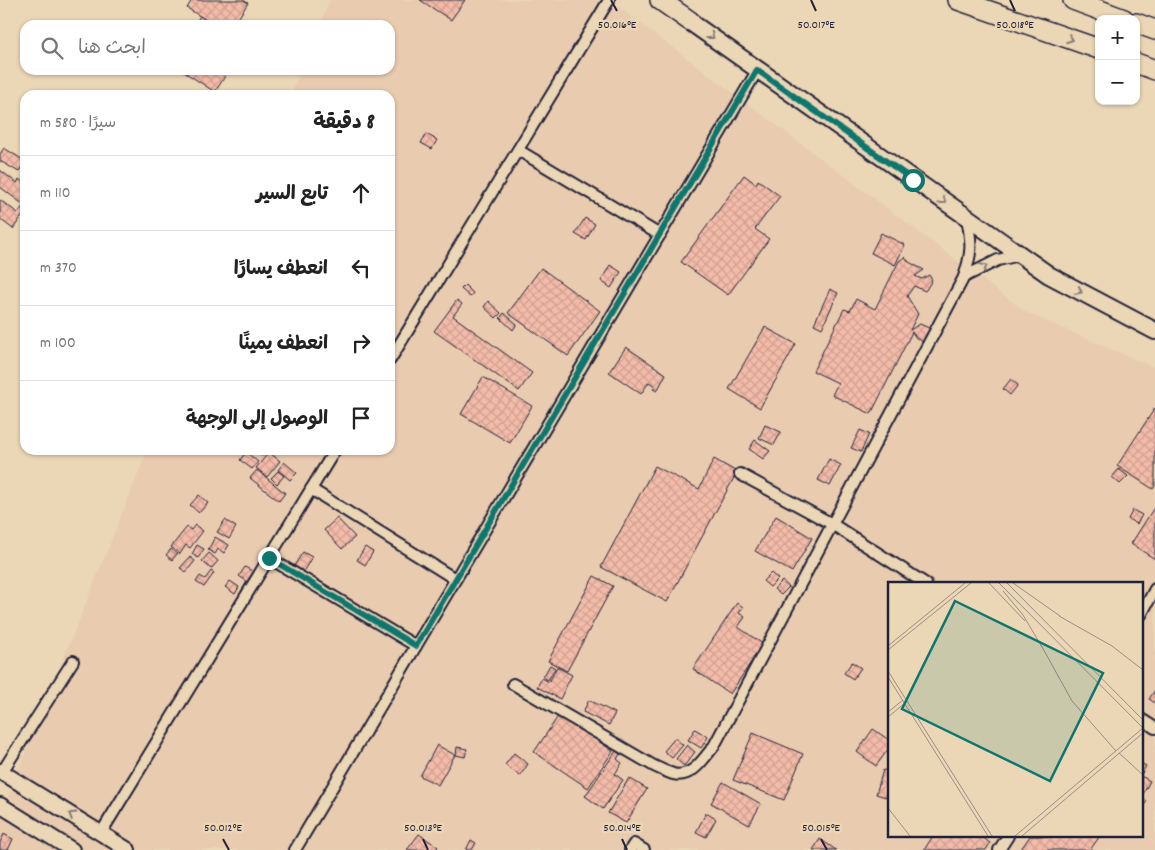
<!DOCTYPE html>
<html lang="ar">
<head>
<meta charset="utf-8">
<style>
	:root { --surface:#fff; --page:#f6f6f6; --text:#222; --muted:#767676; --line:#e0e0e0 }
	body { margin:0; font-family:Dekko,"Playpen Sans Arabic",sans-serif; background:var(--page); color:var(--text); direction:rtl }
	.controls { position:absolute; right:15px; top:15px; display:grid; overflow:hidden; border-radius:10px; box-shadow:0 1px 4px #0004 }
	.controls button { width:45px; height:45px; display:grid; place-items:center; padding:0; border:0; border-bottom:1px solid var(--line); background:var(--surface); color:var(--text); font:25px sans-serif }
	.stop { position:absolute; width:15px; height:15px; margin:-11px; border:4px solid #0f766e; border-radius:50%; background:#fff }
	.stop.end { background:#0f766e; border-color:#fff; box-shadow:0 1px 5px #0008 }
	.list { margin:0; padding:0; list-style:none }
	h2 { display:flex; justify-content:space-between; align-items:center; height:65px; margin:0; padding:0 20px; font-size:21px }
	h2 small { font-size:16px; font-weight:400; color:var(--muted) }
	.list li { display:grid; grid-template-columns:32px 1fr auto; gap:15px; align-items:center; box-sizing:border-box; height:75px; padding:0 20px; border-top:1px solid var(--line) }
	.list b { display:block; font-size:19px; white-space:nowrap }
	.list em { font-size:16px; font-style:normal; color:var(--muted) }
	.icon { flex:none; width:28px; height:28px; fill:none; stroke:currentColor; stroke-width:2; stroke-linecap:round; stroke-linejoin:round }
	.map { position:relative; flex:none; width:1155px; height:850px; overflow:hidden; direction:ltr }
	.search { position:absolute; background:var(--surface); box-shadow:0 1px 4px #0004; left:20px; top:20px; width:375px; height:55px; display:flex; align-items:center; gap:12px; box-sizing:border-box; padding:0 18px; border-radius:15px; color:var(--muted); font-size:19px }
	.panel { position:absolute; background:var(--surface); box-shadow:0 1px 4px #0004; left:20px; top:90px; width:375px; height:365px; border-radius:15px; direction:rtl }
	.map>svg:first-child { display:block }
</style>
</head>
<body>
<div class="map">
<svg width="1155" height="850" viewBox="0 0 1155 850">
	<defs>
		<pattern id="building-cross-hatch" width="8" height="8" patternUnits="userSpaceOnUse" patternTransform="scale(1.25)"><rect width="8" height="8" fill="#f3bba8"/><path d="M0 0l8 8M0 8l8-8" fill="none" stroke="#d0a092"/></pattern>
	</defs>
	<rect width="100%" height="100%" fill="#ebd6b5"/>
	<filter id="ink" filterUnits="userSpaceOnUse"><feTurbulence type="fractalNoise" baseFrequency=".02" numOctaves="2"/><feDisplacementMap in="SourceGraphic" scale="10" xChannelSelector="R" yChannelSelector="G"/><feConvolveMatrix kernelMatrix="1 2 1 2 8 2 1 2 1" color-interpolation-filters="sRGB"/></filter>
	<g filter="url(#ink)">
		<path fill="#e9cbaf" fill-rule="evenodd" d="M330 0H609L1027 313 1155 368V850H0V816L148 450H390V95H291L301 70H390V25H320ZM889 584H1141V836H889Z"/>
		<g fill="url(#building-cross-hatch)" stroke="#22223b">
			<path d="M192 0H243L248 3 234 25H214L187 8Z"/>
			<path d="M420 0H465L451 20Z"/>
			<path d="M200 16 213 25H194Z"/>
			<path d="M181 70H229L215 92Z"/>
			<path d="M426 134 437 140 432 149 421 143Z"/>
			<path d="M4 148 25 161 19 172 0 161V154Z"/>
			<path d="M0 170 17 183 19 179 25 184 24 205 0 187Z"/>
			<path d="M744 175 756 184 758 180 780 196 755 229 769 239 728 295 681 262Z"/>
			<path d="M0 200 18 213 25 204V212L13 229 0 219Z"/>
			<path d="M585 218 595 224 586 240 575 234Z"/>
			<path d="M881 233 905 245 895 265 871 253Z"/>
			<path d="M905 257 909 262 924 270 915 276 922 279 929 275 932 280 926 290 925 291 914 286 907 296 918 314 910 330 920 324 929 328 931 331 925 343 916 338 912 332 871 414 832 395 838 383 813 371 844 309 850 311 856 299 875 309 899 261Z"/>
			<path d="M610 265 621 272 611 288 601 281Z"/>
			<path d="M541 268 600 311 568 356 508 313Z"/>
			<path d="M465 285 473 293 470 297 461 289Z"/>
			<path d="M830 289 838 293 822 328 814 324Z"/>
			<path d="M457 300 462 304 453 316 532 373 519 391 434 331Z"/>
			<path d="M488 301 501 313 496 318 484 307Z"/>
			<path d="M504 313 517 324 513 330 500 318Z"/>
			<path d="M765 327 796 344 760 408 729 389Z"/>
			<path d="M626 347 666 374 657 391 653 389 655 386 649 382 641 394 609 372Z"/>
			<path d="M483 377 532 406 510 443 461 414Z"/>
			<path d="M1011 379 1018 385 1010 395 1003 389Z"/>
			<path d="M1155 408V486L1153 489 1117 466Z"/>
			<path d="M765 425 781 432 774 445 759 438Z"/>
			<path d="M860 430 869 434 861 452 851 448Z"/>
			<path d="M755 440 770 451 763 459 749 449Z"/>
			<path d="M252 450H266L262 456Z"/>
			<path d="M246 452 258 462 252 469 240 460Z"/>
			<path d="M269 452 280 461 267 477 256 468Z"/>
			<path d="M714 459 737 472 667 602 601 567 655 466 699 489Z"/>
			<path d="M829 459 841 465 830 486 818 480Z"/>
			<path d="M284 462 297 473 290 480 278 470Z"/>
			<path d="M1119 469 1128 476 1120 484 1112 477Z"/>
			<path d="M257 470 285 493 279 501 250 478Z"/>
			<path d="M278 471 284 476 277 484 271 478Z"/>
			<path d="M199 495 208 503 199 513 190 505Z"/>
			<path d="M1155 506V559L1131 544Z"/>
			<path d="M1133 510 1142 515 1137 524 1128 519Z"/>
			<path d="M776 516 812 538 792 572 755 551Z"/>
			<path d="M337 518 355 537 342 549 324 530Z"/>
			<path d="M225 520 236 527 229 539 217 532Z"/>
			<path d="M195 525 203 531 190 548 186 545 180 554 171 547 187 527 191 530Z"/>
			<path d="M215 537 229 545 224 553 218 549 215 554 208 550Z"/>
			<path d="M197 545 204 549 198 558 192 554Z"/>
			<path d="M365 547 373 552 365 565 357 560Z"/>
			<path d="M171 549 177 554 172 560 166 555Z"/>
			<path d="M303 552 312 557 303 572 294 566Z"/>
			<path d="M209 553 218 561 211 569 202 561Z"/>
			<path d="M190 557 195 561 186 572 180 568Z"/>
			<path d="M245 567 254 572 248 582 239 576Z"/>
			<path d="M211 571 214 573 204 587 196 582 200 576 205 579Z"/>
			<path d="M771 573 778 579 770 587 763 581Z"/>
			<path d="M594 576 613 586 567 671 548 661Z"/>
			<path d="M230 581 239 587 235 594 225 587Z"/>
			<path d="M782 581 789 587 781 595 774 589Z"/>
			<path d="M737 603 743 607 739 613 745 617 738 627 763 644 730 694 693 669Z"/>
			<path d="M852 662 861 668 853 679 844 673Z"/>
			<path d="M550 665 555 668 548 680 543 677Z"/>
			<path d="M557 667 572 675 560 699 537 687 542 678 549 682Z"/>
			<path d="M1155 690V703L1149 699Z"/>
			<path d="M589 700 615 713 609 725 583 712Z"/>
			<path d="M559 715 613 751 588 788 534 752Z"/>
			<path d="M695 729 708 737 701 748 688 740Z"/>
			<path d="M873 729 889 740V748L876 766 857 752Z"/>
			<path d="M753 733 803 754 784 800 733 780Z"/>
			<path d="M675 738 683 745 672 758 664 751Z"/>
			<path d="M437 745 455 755 438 785 420 776Z"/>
			<path d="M687 745 695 752 684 766 676 759Z"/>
			<path d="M457 747 467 749 465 757 456 755Z"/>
			<path d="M616 751 620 754 617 759 622 763 615 774 623 780 603 809 585 796Z"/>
			<path d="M514 753 528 764 520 776 505 765Z"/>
			<path d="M1141 763 1146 766 1141 775Z"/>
			<path d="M883 770 889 771V798L876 794Z"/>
			<path d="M1141 776 1150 781 1142 796H1141Z"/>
			<path d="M629 778 647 789 626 823 608 813Z"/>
			<path d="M723 782 761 804 749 825 711 803Z"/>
			<path d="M1141 797 1147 801 1141 810Z"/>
			<path d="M706 813 716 819 706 837 696 832Z"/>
			<path d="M4 834 13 839 8 850H0V842Z"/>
			<path d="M419 834 438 847 435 850H407Z"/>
			<path d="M933 836H981L990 843 986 850H924Z"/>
			<path d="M1030 836H1100L1090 850H1024L1021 849Z"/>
			<path d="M820 839 836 850H813Z"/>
			<path d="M471 840 476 843 472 850H466Z"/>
		</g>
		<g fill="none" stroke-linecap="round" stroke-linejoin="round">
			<g stroke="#22223b" stroke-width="14">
				<g id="street">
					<path d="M518 150 660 235"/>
					<path d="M967 218C972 244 972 253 964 277L998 260 1020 255"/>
					<path d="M390 360 609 0"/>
					<path d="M740 474 832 524 926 584"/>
					<path d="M311 489 455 579"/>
					<path d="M269 558 416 646"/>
					<path d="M1141 615 1155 589"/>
					<path d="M513 684 654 766C660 769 667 772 673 774 692 779 704 758 714 746L964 277"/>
					<path d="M1141 719 1155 728"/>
					<path d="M2 772 73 661"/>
					<path d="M101 833 335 450"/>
					<path d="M295 850 757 71"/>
					<path d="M630 850 634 844 644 850"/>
					<path d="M999 850 1008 836"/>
				</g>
			</g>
			<g stroke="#22223b" stroke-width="18">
				<g id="secondary">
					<path d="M0 771 128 850"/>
					<path d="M0 805 72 850"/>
				</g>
			</g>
			<g stroke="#22223b" stroke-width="20">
				<path id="primary" d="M679 14 1049 275 1155 331"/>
			</g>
			<g stroke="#22223b" stroke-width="22">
				<g id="highway">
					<path d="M660 0 690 21"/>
					<path d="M958 0 1099 49"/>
					<path d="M1073 0 1124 19"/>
					<path d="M1136 23 1155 30"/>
					<path d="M1136 63 1155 70"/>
				</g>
			</g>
			<use href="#street" stroke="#ebd6b5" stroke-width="10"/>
			<use href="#secondary" stroke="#ebd6b5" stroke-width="14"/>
			<use href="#primary" stroke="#ebd6b5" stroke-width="16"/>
			<use href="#highway" stroke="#ebd6b5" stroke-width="19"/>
		</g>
		<defs><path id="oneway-chevron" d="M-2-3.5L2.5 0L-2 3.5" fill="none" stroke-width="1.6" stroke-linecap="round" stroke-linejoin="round" transform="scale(1.25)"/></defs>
		<g stroke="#867c78">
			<use href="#oneway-chevron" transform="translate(711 36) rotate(37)"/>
			<use href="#oneway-chevron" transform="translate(1070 39) rotate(20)"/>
			<use href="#oneway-chevron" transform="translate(943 201) rotate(35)"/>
			<use href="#oneway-chevron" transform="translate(984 267) rotate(-27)"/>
			<use href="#oneway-chevron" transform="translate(1079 291) rotate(28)"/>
			<use href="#oneway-chevron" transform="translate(72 815) rotate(-148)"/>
		</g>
	</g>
	<g fill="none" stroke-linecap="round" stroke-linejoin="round" filter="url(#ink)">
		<path stroke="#0f766e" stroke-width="6" d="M269 558 416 646 757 70 913 180"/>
	</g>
	<path fill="none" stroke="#22223b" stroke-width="2" d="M611 0 617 11M811 0 816 11M1010 0 1015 11M223 839 229 850M423 839 428 850M622 839 627 850M821 839 827 850"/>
	<g transform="translate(888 582)">
		<rect width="255" height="255" fill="#ebd6b5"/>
		<path fill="none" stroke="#9b8e84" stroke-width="1" d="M101 1 137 39M111 1 255 146M119 1 255 138M125 1 172 34M115 9 135 33 154 65M171 34 224 64 255 88M153 63 184 119 228 169M0 64 77 1M0 68 83 1M0 89 104 254M0 95 100 254M0 130 15 118M0 135 17 121M231 171 255 193M0 226 22 254M127 254 255 146M134 254 255 151"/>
		<path fill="#0f766e" fill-opacity="0.15" stroke="#0f766e" stroke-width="2.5" d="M67 19 215 91 162 199 14 127Z"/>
		<rect width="255" height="255" fill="none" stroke="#22223b" stroke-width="2.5"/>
	</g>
	<g font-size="12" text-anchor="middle" fill="#22223b" stroke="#ebd6b5" stroke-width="5" stroke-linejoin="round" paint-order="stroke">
		<text x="816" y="28">50.017°E</text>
		<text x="1015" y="28">50.018°E</text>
		<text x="617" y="28">50.016°E</text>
		<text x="223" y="831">50.012°E</text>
		<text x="423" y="831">50.013°E</text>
		<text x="622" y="831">50.014°E</text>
		<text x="821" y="831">50.015°E</text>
	</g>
</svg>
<div class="controls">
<button>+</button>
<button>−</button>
</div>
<div class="stop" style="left:913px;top:180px"></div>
<div class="stop end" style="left:269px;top:558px"></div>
<div class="search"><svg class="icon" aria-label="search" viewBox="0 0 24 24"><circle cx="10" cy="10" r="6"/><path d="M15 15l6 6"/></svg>ابحث هنا</div>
<section class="panel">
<h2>8 دقيقة<small>سيرًا · 580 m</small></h2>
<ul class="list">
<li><svg class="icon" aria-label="ahead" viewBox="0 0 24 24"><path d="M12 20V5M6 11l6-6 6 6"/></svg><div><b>تابع السير</b></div><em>110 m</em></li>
<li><svg class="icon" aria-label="left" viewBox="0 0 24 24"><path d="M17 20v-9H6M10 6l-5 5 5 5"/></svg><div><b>انعطف يسارًا</b></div><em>370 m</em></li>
<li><svg class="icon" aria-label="right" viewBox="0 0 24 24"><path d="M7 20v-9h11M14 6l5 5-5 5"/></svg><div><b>انعطف يمينًا</b></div><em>100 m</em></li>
<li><svg class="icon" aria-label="arrive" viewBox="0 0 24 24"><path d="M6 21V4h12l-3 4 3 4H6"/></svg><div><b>الوصول إلى الوجهة</b></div></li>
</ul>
</section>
</div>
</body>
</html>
